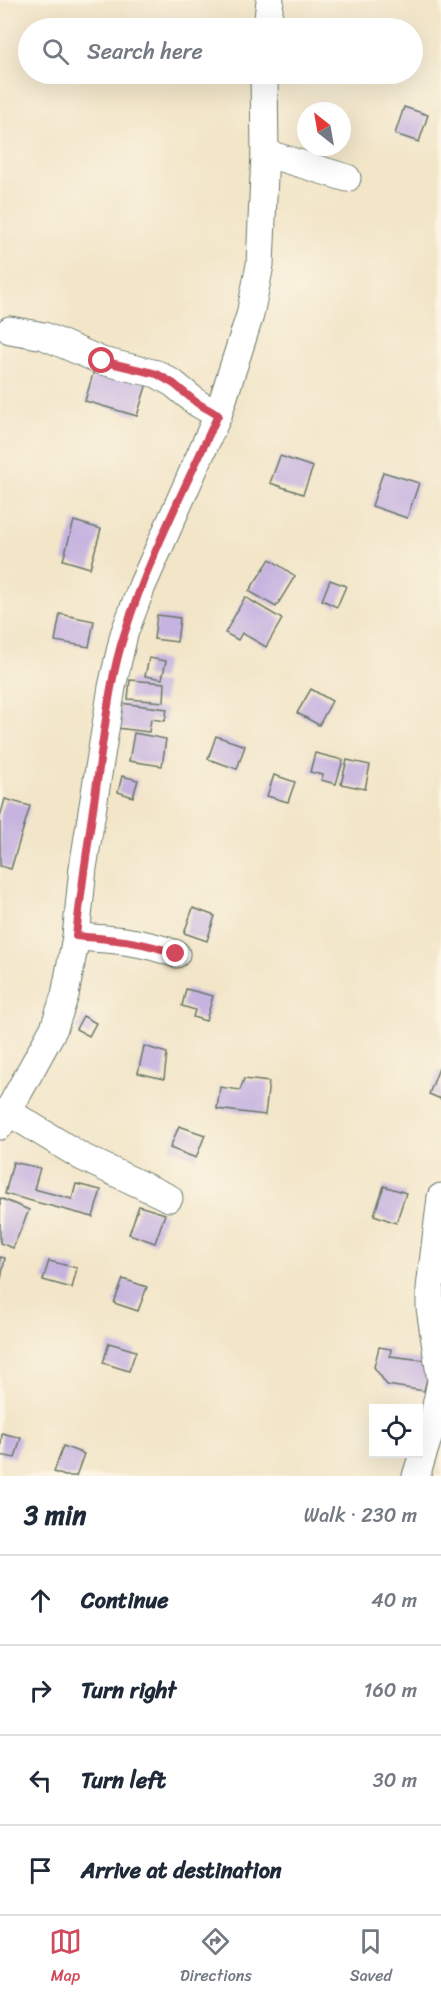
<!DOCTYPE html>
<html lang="en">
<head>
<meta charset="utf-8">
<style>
	:root { --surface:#fff; --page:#f6f6f7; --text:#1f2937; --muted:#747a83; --line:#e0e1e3; --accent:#d1495b }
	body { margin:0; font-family:Sriracha,sans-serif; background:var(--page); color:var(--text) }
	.controls { position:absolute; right:18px; bottom:18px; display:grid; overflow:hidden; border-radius:0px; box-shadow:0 6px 24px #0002 }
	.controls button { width:54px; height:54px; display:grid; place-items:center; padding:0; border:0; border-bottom:2px solid var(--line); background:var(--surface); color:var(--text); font:30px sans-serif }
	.compass { position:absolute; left:297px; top:102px; width:54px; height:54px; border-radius:50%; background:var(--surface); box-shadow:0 6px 24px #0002; rotate:329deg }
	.stop { position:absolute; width:18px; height:18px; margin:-14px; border:4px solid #d1495b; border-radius:50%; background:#fff }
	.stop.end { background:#d1495b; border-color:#fff; box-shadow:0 2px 6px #0008 }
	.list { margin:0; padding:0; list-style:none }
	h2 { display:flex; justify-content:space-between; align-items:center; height:78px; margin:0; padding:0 24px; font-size:26px }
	h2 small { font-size:20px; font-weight:400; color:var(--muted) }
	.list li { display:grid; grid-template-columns:39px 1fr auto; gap:18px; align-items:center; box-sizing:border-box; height:90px; padding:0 24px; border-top:2px solid var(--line) }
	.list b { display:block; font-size:22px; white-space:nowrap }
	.list em { font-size:20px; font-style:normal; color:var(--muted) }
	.icon { flex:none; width:33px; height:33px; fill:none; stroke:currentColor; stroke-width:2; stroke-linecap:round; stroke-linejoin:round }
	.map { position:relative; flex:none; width:441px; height:1476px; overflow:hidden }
	.search { position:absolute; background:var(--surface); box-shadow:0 6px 24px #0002; left:18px; right:18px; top:18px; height:66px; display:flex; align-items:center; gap:15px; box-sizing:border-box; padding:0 21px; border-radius:33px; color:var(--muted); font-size:22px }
	.sheet { height:438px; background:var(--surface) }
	nav { display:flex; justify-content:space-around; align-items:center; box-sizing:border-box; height:84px; border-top:2px solid var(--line); background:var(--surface); font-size:16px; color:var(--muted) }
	nav a { display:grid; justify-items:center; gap:3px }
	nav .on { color:var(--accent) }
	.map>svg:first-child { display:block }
</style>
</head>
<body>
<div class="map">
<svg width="441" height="1476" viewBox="0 0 441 1476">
	<rect width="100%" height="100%" fill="#fcf5e5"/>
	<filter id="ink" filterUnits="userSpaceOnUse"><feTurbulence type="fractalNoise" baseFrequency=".0167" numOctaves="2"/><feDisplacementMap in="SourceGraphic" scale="12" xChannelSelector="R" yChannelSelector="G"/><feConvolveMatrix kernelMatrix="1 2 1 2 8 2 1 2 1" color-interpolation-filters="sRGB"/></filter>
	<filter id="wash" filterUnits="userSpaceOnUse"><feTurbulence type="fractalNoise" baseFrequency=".008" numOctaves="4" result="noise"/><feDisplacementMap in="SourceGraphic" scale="24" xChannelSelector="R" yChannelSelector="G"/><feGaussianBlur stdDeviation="1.35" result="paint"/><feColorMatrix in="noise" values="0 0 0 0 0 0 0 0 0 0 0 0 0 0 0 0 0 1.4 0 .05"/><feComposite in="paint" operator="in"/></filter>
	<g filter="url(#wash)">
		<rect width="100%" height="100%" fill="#f2e5c8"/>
		<g id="blocks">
			<g fill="#c6b3e0">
				<path d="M404 107 428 115 419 142 395 134Z"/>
				<path d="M95 367 147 383 137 416 85 401Z"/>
				<path d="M280 456 313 467 303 494 270 483Z"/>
				<path d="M383 472 419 483 407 518 372 506Z"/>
				<path d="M74 521 101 529 90 568 63 560Z"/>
				<path d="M270 559 295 576 276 607 249 591Z"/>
				<path d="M330 580 346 586 337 607 322 600Z"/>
				<path d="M245 597 282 619 266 647 242 633 238 640 225 633Z"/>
				<path d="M60 614 94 621 89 647 55 641Z"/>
				<path d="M157 615 180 618 177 642 154 639Z"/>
				<path d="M149 658 166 661 162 679 145 676Z"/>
				<path d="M130 680 165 683 164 702 128 699Z"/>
				<path d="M311 689 332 701 319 725 297 713Z"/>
				<path d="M120 703 167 709 165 721 151 719 149 732 117 728Z"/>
				<path d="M134 733 166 739 162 766 129 761Z"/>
				<path d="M216 736 245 746 237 769 208 759Z"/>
				<path d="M315 753 343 760 336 784 321 780 323 775 310 772Z"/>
				<path d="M347 760 370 765 365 789 341 784Z"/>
				<path d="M274 775 295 782 288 802 267 796Z"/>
				<path d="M122 776 138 780 133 797 118 792Z"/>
				<path d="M5 799 30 806 11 869 0 866V817Z"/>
				<path d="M193 908 215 916 207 941 184 933Z"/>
				<path d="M186 989 213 996 206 1021 193 1017 195 1010 182 1006Z"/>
				<path d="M83 1016 96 1023 89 1036 76 1029Z"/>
				<path d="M144 1046 167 1053 164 1079 138 1073Z"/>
				<path d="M439 1068 441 1069V1099L429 1094Z"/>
				<path d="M244 1079 269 1082 265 1115 217 1109 220 1087 240 1090Z"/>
				<path d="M179 1126 205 1135 196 1158 170 1148Z"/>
				<path d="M13 1162 40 1168 34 1189 72 1199 76 1184 101 1190 93 1217 5 1194Z"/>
				<path d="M384 1186 406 1193 396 1223 374 1215Z"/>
				<path d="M0 1198 29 1210 13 1248 0 1243Z"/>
				<path d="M139 1206 165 1214 155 1243 129 1234Z"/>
				<path d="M0 1257 5 1258 1 1279H0Z"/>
				<path d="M49 1261 77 1268 72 1288 43 1280Z"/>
				<path d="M123 1279 147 1287 138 1311 114 1303Z"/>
				<path d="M109 1343 136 1351 129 1371 103 1363Z"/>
				<path d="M379 1347 391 1349 390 1356 431 1361 424 1391 387 1385 374 1367Z"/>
				<path d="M2 1433 21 1438 15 1458 0 1455Z"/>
				<path d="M63 1446 84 1454 76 1476H65L54 1472Z"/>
			</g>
		</g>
	</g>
	<g filter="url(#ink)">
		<use href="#blocks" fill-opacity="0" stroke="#697868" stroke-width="1.5"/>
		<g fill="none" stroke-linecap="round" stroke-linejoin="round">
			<g stroke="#697868" stroke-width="29">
				<g id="street">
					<path d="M267 28 270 0"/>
					<path d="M265 153 347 178"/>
					<path d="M10 330 44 336 102 361 157 374 174 384 197 403 218 415"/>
					<path d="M76 937C112 939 142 941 176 954"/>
					<path d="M7 1111 82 1157 169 1198"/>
					<path d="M0 1126 54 1028 65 995 76 937 83 868 112 687 124 634 142 586 218 415 250 315 260 265 265 153 264 74"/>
					<path d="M416 1476 432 1426 441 1381 430 1308V1288L441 1197"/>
				</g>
			</g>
			<use href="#street" stroke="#fff" stroke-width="27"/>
		</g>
	</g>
	<g fill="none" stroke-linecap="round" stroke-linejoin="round" filter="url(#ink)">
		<path stroke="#d1495b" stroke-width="8" d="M102 361 157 374 174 384 197 403 218 415C186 486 149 557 125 632 110 677 105 727 98 775 90 829 82 882 76 936 112 939 142 941 176 954"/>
	</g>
</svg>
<div class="controls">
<button><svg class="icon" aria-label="locate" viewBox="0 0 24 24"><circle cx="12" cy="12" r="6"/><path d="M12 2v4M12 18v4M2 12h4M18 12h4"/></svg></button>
</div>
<svg class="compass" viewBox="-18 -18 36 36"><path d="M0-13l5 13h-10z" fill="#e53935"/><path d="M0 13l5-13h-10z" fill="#747a83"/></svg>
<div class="stop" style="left:102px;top:361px"></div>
<div class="stop end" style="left:176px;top:954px"></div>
<div class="search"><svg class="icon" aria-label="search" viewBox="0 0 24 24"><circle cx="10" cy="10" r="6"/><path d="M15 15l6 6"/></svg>Search here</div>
</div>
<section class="sheet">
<h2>3 min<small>Walk · 230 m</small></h2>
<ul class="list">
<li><svg class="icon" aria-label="ahead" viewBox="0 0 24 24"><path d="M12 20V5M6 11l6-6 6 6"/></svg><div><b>Continue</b></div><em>40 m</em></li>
<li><svg class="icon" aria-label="right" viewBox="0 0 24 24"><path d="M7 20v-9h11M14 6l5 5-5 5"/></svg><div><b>Turn right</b></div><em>160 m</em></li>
<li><svg class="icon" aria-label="left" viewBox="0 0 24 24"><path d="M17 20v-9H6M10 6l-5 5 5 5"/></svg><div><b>Turn left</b></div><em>30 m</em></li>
<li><svg class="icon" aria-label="arrive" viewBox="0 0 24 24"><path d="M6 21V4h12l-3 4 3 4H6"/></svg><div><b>Arrive at destination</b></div></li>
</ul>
</section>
<nav>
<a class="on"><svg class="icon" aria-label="map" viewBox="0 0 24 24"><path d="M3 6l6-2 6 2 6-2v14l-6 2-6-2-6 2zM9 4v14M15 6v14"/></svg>Map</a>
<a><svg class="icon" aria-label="directions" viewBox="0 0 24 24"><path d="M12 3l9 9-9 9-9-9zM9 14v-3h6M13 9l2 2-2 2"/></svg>Directions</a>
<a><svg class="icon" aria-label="saved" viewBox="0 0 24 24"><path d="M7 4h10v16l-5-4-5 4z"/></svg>Saved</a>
</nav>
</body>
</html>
